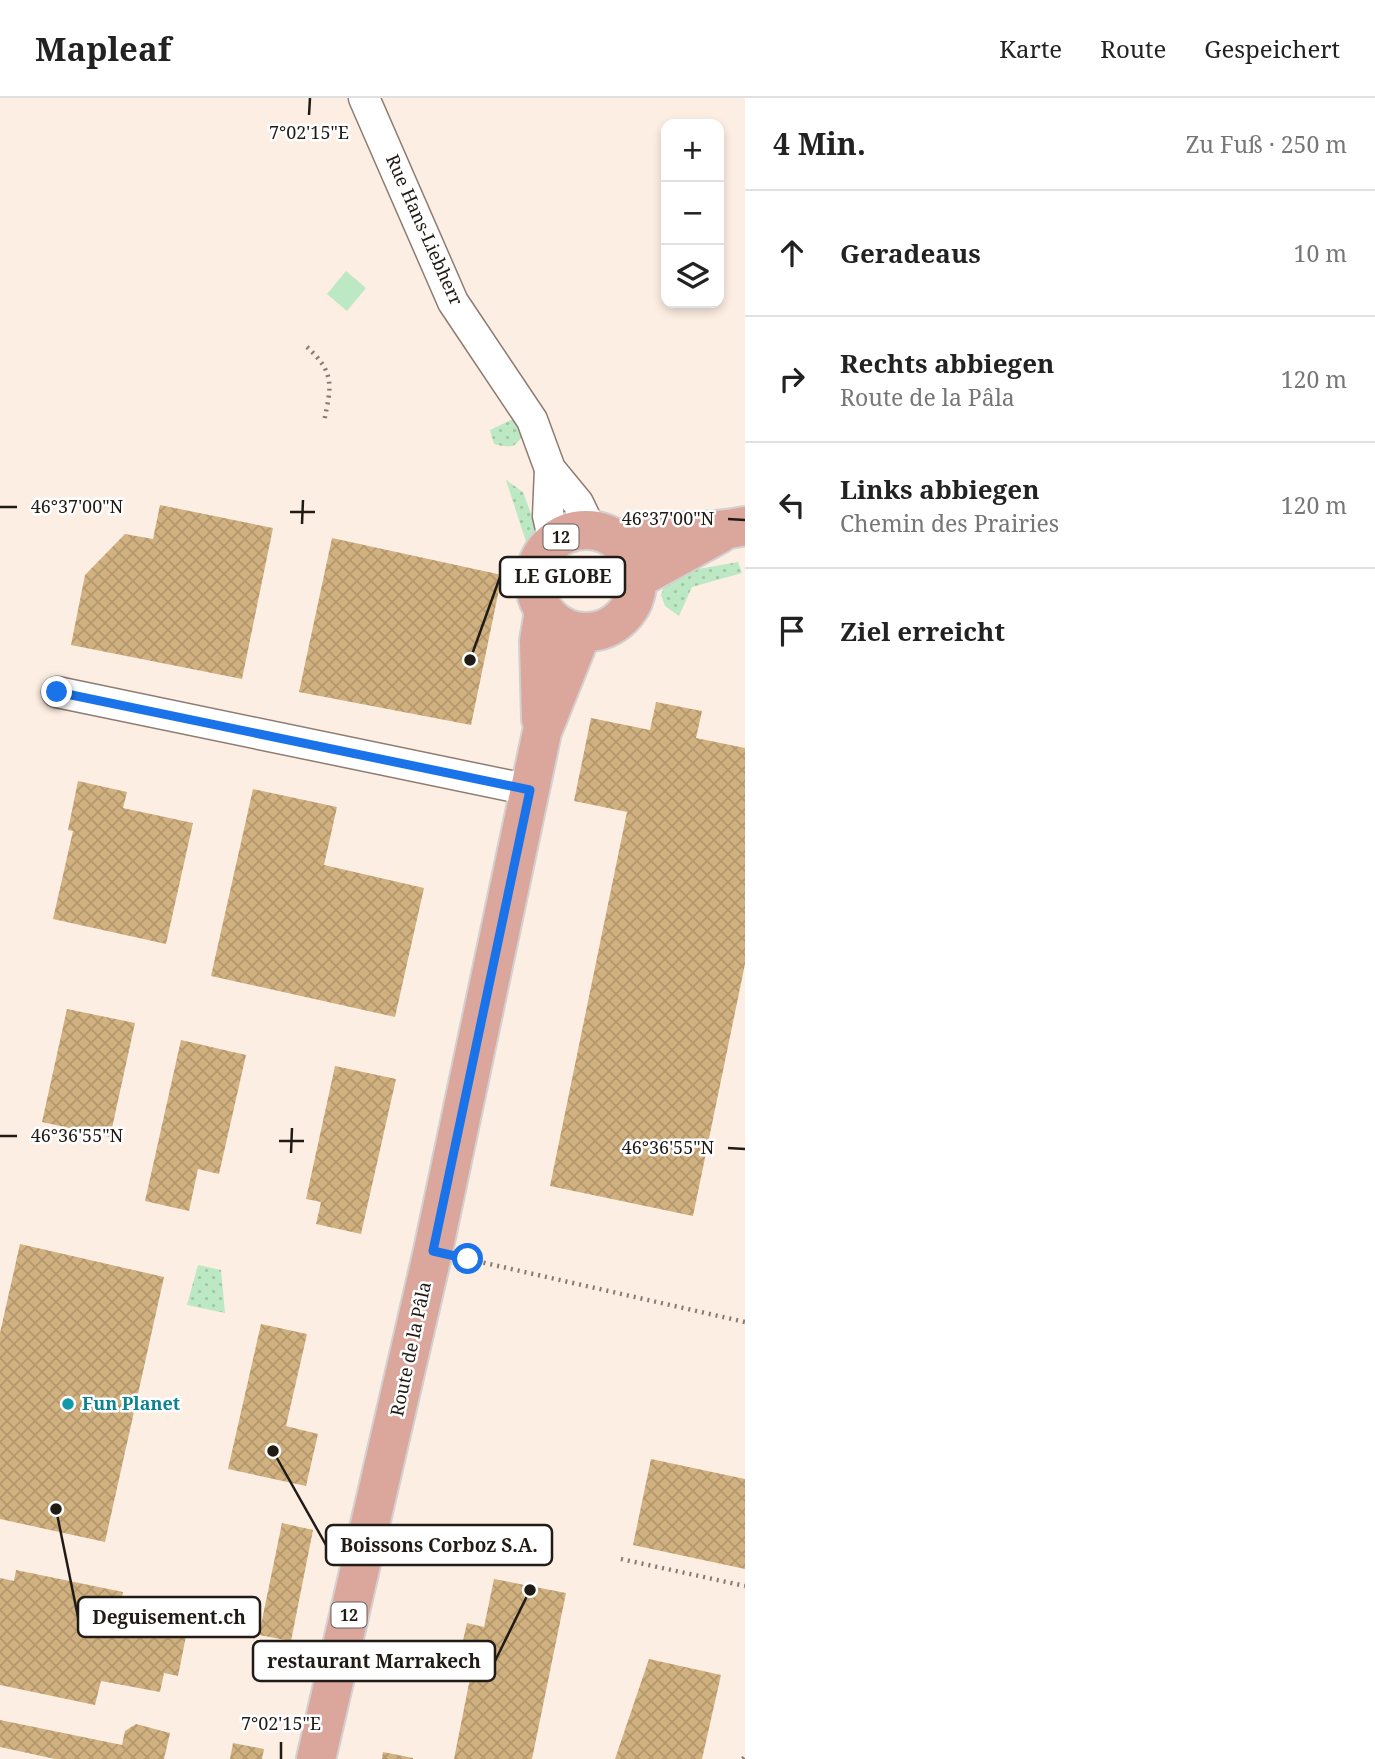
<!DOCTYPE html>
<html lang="de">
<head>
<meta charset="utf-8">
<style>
	:root { --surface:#fff; --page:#f2f2f2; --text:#222; --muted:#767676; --line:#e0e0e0 }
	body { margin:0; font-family:"Noto Serif",serif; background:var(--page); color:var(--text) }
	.controls { position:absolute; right:21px; top:21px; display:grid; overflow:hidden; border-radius:14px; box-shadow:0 4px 10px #0003 }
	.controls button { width:63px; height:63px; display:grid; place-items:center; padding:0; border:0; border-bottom:2px solid var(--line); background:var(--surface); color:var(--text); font:35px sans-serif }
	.stop { position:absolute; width:21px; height:21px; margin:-16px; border:5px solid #1a73e8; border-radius:50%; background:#fff }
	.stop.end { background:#1a73e8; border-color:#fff; box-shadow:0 2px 7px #0008 }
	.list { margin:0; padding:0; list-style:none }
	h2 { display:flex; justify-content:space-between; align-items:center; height:91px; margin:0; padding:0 28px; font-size:30px }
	h2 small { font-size:23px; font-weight:400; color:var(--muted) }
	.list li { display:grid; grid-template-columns:46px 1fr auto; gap:21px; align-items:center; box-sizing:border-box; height:126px; padding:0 28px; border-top:2px solid var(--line) }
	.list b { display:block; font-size:26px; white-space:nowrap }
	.list p { margin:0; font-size:23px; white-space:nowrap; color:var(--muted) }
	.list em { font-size:23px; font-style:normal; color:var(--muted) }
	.icon { flex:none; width:38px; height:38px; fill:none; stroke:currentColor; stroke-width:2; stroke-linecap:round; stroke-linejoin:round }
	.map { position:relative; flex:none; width:745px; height:1661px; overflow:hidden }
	header { display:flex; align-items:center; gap:42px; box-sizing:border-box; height:98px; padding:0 35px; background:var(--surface); border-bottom:2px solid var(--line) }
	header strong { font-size:33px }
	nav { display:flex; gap:38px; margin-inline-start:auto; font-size:24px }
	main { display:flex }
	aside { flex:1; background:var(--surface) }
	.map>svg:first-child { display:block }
</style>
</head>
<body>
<header>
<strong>Mapleaf</strong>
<nav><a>Karte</a><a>Route</a><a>Gespeichert</a></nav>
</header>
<main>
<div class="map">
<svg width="745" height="1661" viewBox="0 0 745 1661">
	<defs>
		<pattern id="grass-dots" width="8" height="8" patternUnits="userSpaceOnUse" patternTransform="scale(1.75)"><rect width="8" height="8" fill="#bce8c3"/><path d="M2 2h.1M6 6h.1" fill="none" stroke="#a1c6a7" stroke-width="1.8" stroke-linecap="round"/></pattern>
		<pattern id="building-cross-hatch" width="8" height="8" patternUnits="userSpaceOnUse" patternTransform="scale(1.75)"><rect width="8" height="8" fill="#d1b180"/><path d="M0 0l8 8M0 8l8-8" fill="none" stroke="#b3986e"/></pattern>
	</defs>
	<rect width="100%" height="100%" fill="#fdeee3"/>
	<g fill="url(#grass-dots)">
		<path d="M515 320 522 337C516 352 507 349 494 346L490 332Z"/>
		<path d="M506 382 523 394 539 438 530 456Z"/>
		<path d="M738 464 742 475 692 489 679 518 665 508 661 497 665 486 698 471Z"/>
		<circle cx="586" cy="482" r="17"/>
		<path d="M198 1167 221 1172 225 1215 187 1207Z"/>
	</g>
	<path fill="#bce8c3" d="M346 173 366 190 347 213 327 196Z"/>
	<g fill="url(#building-cross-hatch)">
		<path d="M160 407 273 430 242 581 71 547 85 477 125 436 153 441Z"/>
		<path d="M332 440 502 477 471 627 299 594Z"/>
		<path d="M656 604 702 613 696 640 745 650V866L693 1118 550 1088 627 714 574 703 591 620 650 632Z"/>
		<path d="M78 683 127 694 123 710 193 725 166 846 53 821 73 733 68 732Z"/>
		<path d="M253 691 337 709 324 767 424 790 395 919 211 878Z"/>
		<path d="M67 911 135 925 110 1039 42 1024Z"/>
		<path d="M181 942 246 957 219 1076 198 1071 189 1113 145 1103Z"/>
		<path d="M335 968 396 981 361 1136 316 1126 321 1104 306 1101Z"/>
		<path d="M20 1146 164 1179 105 1444 0 1421V1235Z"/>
		<path d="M261 1226 307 1236 286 1328 318 1336 306 1388 228 1371Z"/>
		<path d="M651 1361 745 1381V1471L633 1447Z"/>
		<path d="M282 1425 313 1432 291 1543 259 1537Z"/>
		<path d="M16 1472 123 1494 120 1509 189 1523 178 1578 164 1575 160 1594 101 1583 95 1607 0 1587V1480L14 1483Z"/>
		<path d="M494 1481 566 1495 532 1661H454L476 1550 462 1547 467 1525 484 1529Z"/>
		<path d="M649 1561 721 1577 702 1661H615Z"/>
		<path d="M0 1622 122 1647 125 1633 136 1626 170 1635 164 1661H55L0 1649Z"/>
		<path d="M233 1645 264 1651 262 1661H230Z"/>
		<path d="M383 1654 413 1660V1661H382Z"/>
	</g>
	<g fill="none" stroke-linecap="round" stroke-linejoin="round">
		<g stroke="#8d7c71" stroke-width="33">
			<g id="street">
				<path d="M364 0 453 204 532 322 550 371 578 405 591 432"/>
				<path d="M550 371 548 418 554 444"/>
				<path d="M57 594 530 692"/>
			</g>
		</g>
		<g stroke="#d3d1d0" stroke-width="42">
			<g id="primary">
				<circle cx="586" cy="483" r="51"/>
				<path d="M617 442C658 428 703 438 745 428"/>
				<path d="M637 481 719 436"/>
				<path d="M541 621 539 543 544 513"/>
				<path d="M316 1661 433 1153 542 634 582 534"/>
			</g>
		</g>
		<g stroke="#857b73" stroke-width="4.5" stroke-dasharray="2 5" stroke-linecap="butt">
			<path d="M307 249C336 276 331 288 324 324"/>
			<path d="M463 1160 745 1224"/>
			<path d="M621 1461 745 1488"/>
			<path d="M743 1661 745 1658"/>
		</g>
		<use href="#street" stroke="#fff" stroke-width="30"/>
		<use href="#primary" stroke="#dba79d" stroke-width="38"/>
	</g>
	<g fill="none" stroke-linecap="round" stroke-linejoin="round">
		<path stroke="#1a73e8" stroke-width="9" d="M57 594 530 692 433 1153 468 1161"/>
	</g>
	<path fill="none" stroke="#211b16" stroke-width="2.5" d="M309 17 310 0M0 409H17M290 414H315M728 421 745 422M302 426 303 402M0 1038H17M279 1043H304M728 1050 745 1051M291 1055 292 1030M281 1661V1644"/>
	<circle fill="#0f9aa8" stroke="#fff" stroke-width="2.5" cx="68" cy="1306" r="7"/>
	<g text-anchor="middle" stroke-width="5" stroke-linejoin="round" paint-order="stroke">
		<g fill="#fff" stroke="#645f5c" stroke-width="2">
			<rect x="543.5" y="426.5" width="35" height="25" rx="5"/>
			<rect x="331.5" y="1504.5" width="35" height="25" rx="5"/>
		</g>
		<g font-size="16" font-weight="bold" fill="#211b16">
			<text x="561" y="445">12</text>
			<text x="349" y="1523">12</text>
		</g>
		<g font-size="18" fill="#211b16" stroke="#fff">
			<text transform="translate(424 132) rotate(66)" y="6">Rue Hans-Liebherr</text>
			<text transform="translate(411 1251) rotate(-78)" y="6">Route de la Pâla</text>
		</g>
		<g font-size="18" font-weight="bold" fill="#0d838f" stroke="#fff" text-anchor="start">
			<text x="82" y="1312">Fun Planet</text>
		</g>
	</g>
	<g font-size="18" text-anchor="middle" fill="#211b16" stroke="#fff" stroke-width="5" stroke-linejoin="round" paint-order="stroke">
		<text x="309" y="41">7°02'15"E</text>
		<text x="77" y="415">46°37'00"N</text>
		<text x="668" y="427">46°37'00"N</text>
		<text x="77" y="1044">46°36'55"N</text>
		<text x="668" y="1056">46°36'55"N</text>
		<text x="281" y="1632">7°02'15"E</text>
	</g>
	<path fill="none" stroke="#211b16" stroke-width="2.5" d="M470 562L500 479M273 1353L326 1447M56 1411L78 1519M530 1492L495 1563"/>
	<g fill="#211b16" stroke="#fff" stroke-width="2.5">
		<circle cx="470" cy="562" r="7"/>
		<circle cx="273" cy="1353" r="7"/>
		<circle cx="56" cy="1411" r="7"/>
		<circle cx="530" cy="1492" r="7"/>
	</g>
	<g fill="#fff" stroke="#211b16" stroke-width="2.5">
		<rect x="500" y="459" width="125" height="40" rx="7"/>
		<rect x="326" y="1427" width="226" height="40" rx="7"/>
		<rect x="78" y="1499" width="182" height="40" rx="7"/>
		<rect x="253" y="1543" width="242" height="40" rx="7"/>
	</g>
	<g font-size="19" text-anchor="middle" font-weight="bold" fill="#211b16">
		<text x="563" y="485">LE GLOBE</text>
		<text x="439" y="1454">Boissons Corboz S.A.</text>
		<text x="169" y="1526">Deguisement.ch</text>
		<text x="374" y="1570">restaurant Marrakech</text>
	</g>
</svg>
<div class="controls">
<button>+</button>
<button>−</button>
<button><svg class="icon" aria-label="layers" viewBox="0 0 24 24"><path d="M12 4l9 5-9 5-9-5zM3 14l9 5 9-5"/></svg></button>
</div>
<div class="stop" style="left:468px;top:1161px"></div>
<div class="stop end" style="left:57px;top:594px"></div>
</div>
<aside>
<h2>4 Min.<small>Zu Fuß · 250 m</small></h2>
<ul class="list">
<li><svg class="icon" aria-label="ahead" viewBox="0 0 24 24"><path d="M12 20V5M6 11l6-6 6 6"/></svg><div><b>Geradeaus</b></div><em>10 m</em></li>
<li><svg class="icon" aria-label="right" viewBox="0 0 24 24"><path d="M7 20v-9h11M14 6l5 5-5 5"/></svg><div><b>Rechts abbiegen</b><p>Route de la Pâla</p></div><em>120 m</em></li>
<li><svg class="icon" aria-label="left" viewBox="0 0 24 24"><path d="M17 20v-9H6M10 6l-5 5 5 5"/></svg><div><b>Links abbiegen</b><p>Chemin des Prairies</p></div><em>120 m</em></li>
<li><svg class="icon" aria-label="arrive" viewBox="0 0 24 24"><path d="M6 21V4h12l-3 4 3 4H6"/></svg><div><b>Ziel erreicht</b></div></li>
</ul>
</aside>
</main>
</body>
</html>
